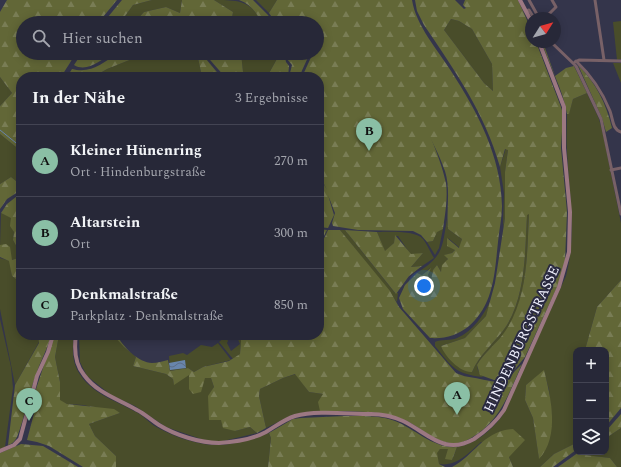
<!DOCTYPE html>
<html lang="de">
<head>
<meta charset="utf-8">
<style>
	:root { --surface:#272838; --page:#2f3040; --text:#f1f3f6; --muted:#a4a6ae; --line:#434453; --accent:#8abfa5 }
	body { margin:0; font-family:Spectral,serif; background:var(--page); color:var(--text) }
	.controls { position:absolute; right:12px; bottom:12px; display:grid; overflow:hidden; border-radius:8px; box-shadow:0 2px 10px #0003 }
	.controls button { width:36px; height:36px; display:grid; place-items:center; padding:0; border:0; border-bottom:1px solid var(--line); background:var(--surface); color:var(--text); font:20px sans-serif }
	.compass { position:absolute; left:525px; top:12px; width:36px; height:36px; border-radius:50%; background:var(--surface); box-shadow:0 2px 10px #0003; rotate:53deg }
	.you { position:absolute; left:424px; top:286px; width:14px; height:14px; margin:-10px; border:3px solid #fff; border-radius:50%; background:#1a73e8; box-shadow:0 0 0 6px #1a73e833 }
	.badge { display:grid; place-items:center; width:26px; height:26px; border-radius:50%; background:var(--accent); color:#111; font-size:13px; font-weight:700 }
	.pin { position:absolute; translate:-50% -33px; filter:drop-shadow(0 1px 2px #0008) }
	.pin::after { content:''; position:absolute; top:21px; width:14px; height:12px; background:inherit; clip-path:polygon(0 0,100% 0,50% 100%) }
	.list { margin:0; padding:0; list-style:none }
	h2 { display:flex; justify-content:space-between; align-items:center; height:52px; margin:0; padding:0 16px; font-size:17px }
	h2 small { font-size:13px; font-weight:400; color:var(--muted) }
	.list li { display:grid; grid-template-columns:26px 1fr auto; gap:12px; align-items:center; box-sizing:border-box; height:72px; padding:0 16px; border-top:1px solid var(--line) }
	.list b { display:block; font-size:15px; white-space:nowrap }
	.list p { margin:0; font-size:13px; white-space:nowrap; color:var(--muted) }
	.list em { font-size:13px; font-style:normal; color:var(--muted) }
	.icon { flex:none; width:22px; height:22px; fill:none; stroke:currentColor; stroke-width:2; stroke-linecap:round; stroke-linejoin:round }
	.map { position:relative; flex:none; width:621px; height:467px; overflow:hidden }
	.search { position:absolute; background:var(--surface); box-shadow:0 2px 10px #0003; left:16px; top:16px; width:308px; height:44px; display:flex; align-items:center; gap:10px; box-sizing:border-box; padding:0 14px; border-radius:22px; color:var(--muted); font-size:15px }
	.panel { position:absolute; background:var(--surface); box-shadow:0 2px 10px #0003; left:16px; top:72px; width:308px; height:268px; border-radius:16px }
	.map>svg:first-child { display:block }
</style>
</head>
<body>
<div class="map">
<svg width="621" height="467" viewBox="0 0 621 467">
	<defs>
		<pattern id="forest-firs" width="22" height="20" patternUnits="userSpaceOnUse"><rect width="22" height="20" fill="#626737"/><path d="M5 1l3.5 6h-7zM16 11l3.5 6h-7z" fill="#797d55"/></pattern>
		<pattern id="water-waves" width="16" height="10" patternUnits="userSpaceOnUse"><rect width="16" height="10" fill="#6885ac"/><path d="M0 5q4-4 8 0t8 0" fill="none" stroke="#5b6d86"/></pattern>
	</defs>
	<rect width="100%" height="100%" fill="#34354b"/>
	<g fill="#494d2a" fill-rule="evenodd">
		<path d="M152 0H182L180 13 166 7 144 12 134 23H120L133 5Z"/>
		<path d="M214 0C236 0 253 0 261 23H231L233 12Z"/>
		<path d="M256 0H277L269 13Z"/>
		<path d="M451 19 459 21 472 29 492 64 493 91 484 83 444 30Z"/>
		<path d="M621 21V59L617 60 613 22Z"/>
		<path d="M141 53H197L202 77H93L107 69 142 55Z"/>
		<path d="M241 53H277L278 57 267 77H252L243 72Z"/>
		<path d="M613 63H621V83Z"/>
		<path d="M0 77 12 93 0 106Z"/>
		<path d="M587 93 599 119 603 134 621 223V280L597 307 585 350H576V443L554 454 540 467H513L509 457 481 442C469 453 456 467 439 464L436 453 440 449H449L452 460 457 447C475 444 491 431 502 416L566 276C577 234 569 193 567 151 566 139 567 126 567 114L569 113 573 99ZM544 371 549 390 552 419 539 458 533 418 525 400 526 385Z"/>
		<path d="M0 134 21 151V185L11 177 0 184Z"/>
		<path d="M506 148 508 150 505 172V218L503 228 504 193 500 167Z"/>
		<path d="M1 213 12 218 11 226 14 232 13 240 19 251H21V257L12 260 0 245Z"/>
		<path d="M527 214H529C527 253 528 296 507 330 498 343 484 352 477 365L478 370 483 377C455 374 452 367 435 346V342C441 339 450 341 457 338 474 331 484 314 492 298L486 316 465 338 441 346 472 372C479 354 496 342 507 325 526 293 525 251 527 214Z"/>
		<path d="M447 219 448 229 462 239 460 248 448 238 455 250 452 253 445 255 448 259 441 272 437 265 433 270 431 281 428 275 430 268 422 275 417 273C443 256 442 249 447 219Z"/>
		<path d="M443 229 439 248 435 255 427 242 433 241 437 231Z"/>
		<path d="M340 230H345L395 293H398L397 302Z"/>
		<path d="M377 232C388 232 415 230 423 239 427 244 430 252 434 258L422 266 411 267 423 253 411 255 398 236H395L394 243 385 252Z"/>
		<path d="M0 258 10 261 12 276 21 283V335H38L39 342 15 385 0 309Z"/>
		<path d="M0 319 11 367 13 388 5 447 0 449Z"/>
		<path d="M59 335H74C72 348 72 362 79 373 91 393 114 400 134 411 141 414 147 420 153 425 170 435 193 444 213 445 231 446 253 439 269 433L271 438 268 467H116V456L95 436 89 424 120 413 83 405 67 404 60 401V382L55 357Z"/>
		<path d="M79 335H115L124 347 136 357 133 366 166 374 173 379 174 384 189 374V389L205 378H211L214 387C201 408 219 418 235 431L250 427 257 433 219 442 204 440 166 427 135 406 111 395 87 376 80 362Z"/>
		<path d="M240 335 241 341 240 354 233 359 219 342 226 336 228 341 227 343 231 351 240 344 237 337Z"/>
		<path d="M218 343 231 360 203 367 194 372 188 368 170 371 169 356 183 353 187 355 201 345 212 347Z"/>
		<path d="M296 374 309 392 323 394 320 411 292 415 266 428 259 396 260 389 283 378Z"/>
		<path d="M621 428V467H617L610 458 584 455 588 452H606V438Z"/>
	</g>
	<g fill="url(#forest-firs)" fill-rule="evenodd">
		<path d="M7 0H117L98 23H23V53H76L61 77H21V151L0 134V106L12 93 0 77V12Z"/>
		<path d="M122 0H152L133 5 120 23H103Z"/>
		<path d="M182 0H214L233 12 231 23H134L144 12 166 7 180 13Z"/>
		<path d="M239 0H253L268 15 273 23H261C257 12 250 4 239 0Z"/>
		<path d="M277 0H412C416 26 438 50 451 71 478 113 501 156 502 206 502 218 499 230 498 242 496 260 495 279 489 296 479 323 459 340 430 338L403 309 399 298 405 285 417 273 422 275 431 268 428 275 431 280 433 270 437 265 441 272 442 265 448 259 444 255 452 253 455 250 447 246V238L459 248 462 239 448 229C446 209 451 191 445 171 436 139 358 0 317 39V23H276L269 13Z"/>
		<path d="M415 0H455L464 9 466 8 463 5 465 0H518L531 29V42H536L561 107 563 114 561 148 567 212 565 261 558 285 525 357 511 374 502 380H494L480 375 477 365C484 352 498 343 506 330 528 296 527 254 529 214L527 215C525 251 526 293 507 325 496 342 479 354 472 372 461 373 445 357 441 346L465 338 486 316 495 283 505 218V172L508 150 505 149 500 167C485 113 455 71 424 25L417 11ZM451 19 459 21 472 29 492 64 493 91 484 83 444 30Z"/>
		<path d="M341 19C346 20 351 20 356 23 390 41 439 145 446 183 448 198 445 215 443 229L437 232 433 241 427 242 421 235 413 231 358 230 333 226 332 223 335 213 328 195 334 215 328 228 319 227V176L327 190 319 174V77H302L313 53H317C317 39 326 21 341 19Z"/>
		<path d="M542 42 550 43 545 48 555 76 566 68 574 66 587 93 573 99 569 114H567C563 89 549 66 542 42Z"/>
		<path d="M82 53H112C101 60 87 73 74 65Z"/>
		<path d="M118 53H141L142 55 107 69 93 77 73 76 71 74 67 77 72 69C91 74 103 63 118 53Z"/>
		<path d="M197 53H201L221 77H202Z"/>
		<path d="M204 53H241L243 72 252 77H225Z"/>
		<path d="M277 53H284L286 62 289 66 288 77H267L278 57Z"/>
		<path d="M286 53H310L299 77H289L292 65 287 59Z"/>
		<path d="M578 65C596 83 606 103 612 128L606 132 602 118Z"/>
		<path d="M11 177 21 185V190L7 199 0 209V184Z"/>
		<path d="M21 193V251H19L13 240 14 232 10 226 11 218 1 213 7 204Z"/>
		<path d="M319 229 327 230 319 246Z"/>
		<path d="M328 230H340L390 291 399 307 456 373C464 377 471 377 480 379 509 385 502 383 522 364 509 393 500 422 471 438 463 443 454 445 445 442 429 438 417 424 402 419 376 409 347 412 320 411L318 402 323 394 309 392 295 374 283 378 260 389 259 396 266 428 257 433 250 427 235 431 223 428 221 420H209L208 396 214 387 211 378H205L201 392 193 394 189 389V375L174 385 173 379 166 374 133 366 136 357 124 347 115 337V335H117C122 346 139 363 152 363 157 363 163 361 168 360L170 371 188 368 194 372 203 367 229 361 240 354 241 341 240 335H319V249Z"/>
		<path d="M345 230 377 232 385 251 394 243 395 235 411 254 423 253 411 267 422 266 409 276 396 294Z"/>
		<path d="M6 244 10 247 12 260 21 257V283L12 276 9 261 0 257V245Z"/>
		<path d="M621 280V408L606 426V350H585L597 307Z"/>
		<path d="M38 335H51C48 349 40 361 36 375 28 395 25 417 17 437 15 441 12 444 8 445L15 385 39 343Z"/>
		<path d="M54 335H59L55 357 60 382V400L67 404 114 409 120 413 89 424 95 436 116 456V467H83L49 446 37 442 27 440 36 406 33 398Z"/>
		<path d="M544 370C551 398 560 436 539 459L533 418 525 400 526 385Z"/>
		<path d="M621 414V428L606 438V431Z"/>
		<path d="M345 416C362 416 379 415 395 421 415 429 434 449 457 447L452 460 445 459 448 449H440L437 453 439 464 445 467H268L271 438 269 433 293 419 301 418Z"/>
		<path d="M513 429 525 440 509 457 513 467H452C475 455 483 431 513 429Z"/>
		<path d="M576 443V450L553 467H540L554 454Z"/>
		<path d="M21 444 43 446 78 467H0V453Z"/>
		<path d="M579 452H588L585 455 610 458 617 467H558Z"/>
	</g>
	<path fill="url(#water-waves)" d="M185 360 186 368 170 370 169 363Z"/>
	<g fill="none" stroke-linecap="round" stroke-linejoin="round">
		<path stroke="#6885ac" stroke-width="1" d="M0 130 21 147"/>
		<g stroke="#786167" stroke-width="3">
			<path d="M529 0 539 18"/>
			<path d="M595 0 604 60"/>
			<path d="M526 11 529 10 534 18"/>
			<path d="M545 18 556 7 552 0"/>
			<path d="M551 42 576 66 601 119 621 214"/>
			<path d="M576 61C592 76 602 91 610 111 613 119 612 129 621 132"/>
			<path d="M575 62 579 60 621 61"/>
			<path d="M611 170 621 168"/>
		</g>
		<g stroke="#9c7882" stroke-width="4">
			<path d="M520 0 531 21"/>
			<path d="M76 335C74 349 75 364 84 375 97 393 118 399 137 410 145 414 151 420 159 425 175 435 200 443 219 443 234 442 253 439 266 432 276 426 285 419 295 416 316 410 349 414 371 414 382 414 392 416 403 421 428 433 444 456 474 439 486 431 496 422 504 410L559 287 569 252 570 212 564 148V107L539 42"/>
			<path d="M0 451 14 445 20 439 37 376 48 352 53 335"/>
		</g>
	</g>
	<g text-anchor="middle" stroke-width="4" stroke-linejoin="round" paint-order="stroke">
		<g font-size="14" fill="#f1f2fe" stroke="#2a2a40">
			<text transform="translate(521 339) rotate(-65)" y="5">HINDENBURGSTRASSE</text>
		</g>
	</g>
</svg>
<div class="controls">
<button>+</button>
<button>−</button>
<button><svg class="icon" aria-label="layers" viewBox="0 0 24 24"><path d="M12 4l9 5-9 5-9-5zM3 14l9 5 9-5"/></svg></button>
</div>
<svg class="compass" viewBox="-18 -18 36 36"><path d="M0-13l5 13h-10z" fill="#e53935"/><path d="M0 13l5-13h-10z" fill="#a4a6ae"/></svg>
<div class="you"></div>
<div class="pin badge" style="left:457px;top:415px">A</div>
<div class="pin badge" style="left:369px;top:151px">B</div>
<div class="pin badge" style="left:29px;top:421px">C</div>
<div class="search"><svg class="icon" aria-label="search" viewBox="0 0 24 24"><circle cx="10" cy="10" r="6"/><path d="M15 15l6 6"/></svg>Hier suchen</div>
<section class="panel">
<h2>In der Nähe<small>3 Ergebnisse</small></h2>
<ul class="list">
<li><span class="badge">A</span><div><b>Kleiner Hünenring</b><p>Ort · Hindenburgstraße</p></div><em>270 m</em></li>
<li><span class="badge">B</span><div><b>Altarstein</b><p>Ort</p></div><em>300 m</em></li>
<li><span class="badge">C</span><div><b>Denkmalstraße</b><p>Parkplatz · Denkmalstraße</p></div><em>850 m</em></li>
</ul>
</section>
</div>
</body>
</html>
